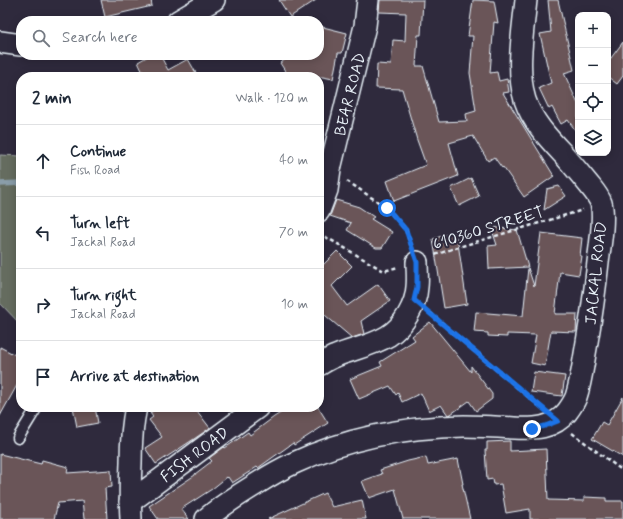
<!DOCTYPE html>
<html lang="en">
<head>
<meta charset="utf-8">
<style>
	:root { --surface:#fff; --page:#f2f2f3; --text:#1f2937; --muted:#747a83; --line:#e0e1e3 }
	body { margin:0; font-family:Mynerve,sans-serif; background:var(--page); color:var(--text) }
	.controls { position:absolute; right:12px; top:12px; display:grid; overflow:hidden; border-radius:8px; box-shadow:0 2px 10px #0003 }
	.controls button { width:36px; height:36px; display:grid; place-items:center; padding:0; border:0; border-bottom:1px solid var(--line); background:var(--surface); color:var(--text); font:20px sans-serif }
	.stop { position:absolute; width:12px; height:12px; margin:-9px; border:3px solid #1a73e8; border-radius:50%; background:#fff }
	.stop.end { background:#1a73e8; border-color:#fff; box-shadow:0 1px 4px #0008 }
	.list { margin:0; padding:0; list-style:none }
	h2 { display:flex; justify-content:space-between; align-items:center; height:52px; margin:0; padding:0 16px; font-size:17px }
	h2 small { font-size:13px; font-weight:400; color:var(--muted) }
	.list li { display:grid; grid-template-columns:26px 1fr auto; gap:12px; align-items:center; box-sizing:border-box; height:72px; padding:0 16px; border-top:1px solid var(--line) }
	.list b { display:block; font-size:15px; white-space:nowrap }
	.list p { margin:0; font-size:13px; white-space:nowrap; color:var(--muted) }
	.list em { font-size:13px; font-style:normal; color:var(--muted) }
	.icon { flex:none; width:22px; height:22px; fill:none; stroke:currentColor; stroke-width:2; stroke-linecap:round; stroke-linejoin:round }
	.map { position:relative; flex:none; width:623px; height:519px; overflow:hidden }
	.search { position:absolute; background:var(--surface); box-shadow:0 2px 10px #0003; left:16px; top:16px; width:308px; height:44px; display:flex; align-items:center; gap:10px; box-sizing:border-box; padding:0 14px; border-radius:16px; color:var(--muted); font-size:15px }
	.panel { position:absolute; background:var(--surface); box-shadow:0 2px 10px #0003; left:16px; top:72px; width:308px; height:340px; border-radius:16px }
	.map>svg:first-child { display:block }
</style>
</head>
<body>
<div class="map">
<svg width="623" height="519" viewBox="0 0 623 519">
	<rect width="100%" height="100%" fill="#2f2a3d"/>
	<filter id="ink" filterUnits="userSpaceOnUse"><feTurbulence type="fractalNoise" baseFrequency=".025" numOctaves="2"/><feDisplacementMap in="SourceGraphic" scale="8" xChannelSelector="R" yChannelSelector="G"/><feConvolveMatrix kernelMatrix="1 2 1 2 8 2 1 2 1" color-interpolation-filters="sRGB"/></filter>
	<g filter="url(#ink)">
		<path fill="#656c5f" stroke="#a6aeac" d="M0 155 21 156V325L0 303Z"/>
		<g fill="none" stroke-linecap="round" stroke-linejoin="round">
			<path stroke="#8a9da9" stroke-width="5.5" d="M0 184 21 183"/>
		</g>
		<g fill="#6a5559" stroke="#e8f1f8">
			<path d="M101 0H151L152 6 105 17Z"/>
			<path d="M279 0H316L290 17Z"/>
			<path d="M380 0H423L421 35H418L416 66H423L439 122 467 121 466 114 476 111 470 73 473 36H468L473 0 494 1 498 23 494 22 490 73 497 72 499 81 507 79 509 92 503 93 554 176 524 197 503 167 502 168 494 157 488 161 473 136 449 143 458 176 394 201 387 181 426 165 417 140 402 89 376 88 377 64 391 65 393 40 405 41 406 13 379 12Z"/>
			<path d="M548 0H558L574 70 564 73 578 104V134L568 120 561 124 552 107 549 109 539 88 551 83 540 34 551 32Z"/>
			<path d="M319 26 347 33 342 53H338L333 79 323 77H289L280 63 292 55H319Z"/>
			<path d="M623 42V76L617 84 608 77V62Z"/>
			<path d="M150 55H160L168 70 188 59 196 73 188 77H145L138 62Z"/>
			<path d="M471 178 479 196 459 206 451 188Z"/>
			<path d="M559 186 566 196 544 210 547 189Z"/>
			<path d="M336 200 359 207 374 217 371 219 392 232 382 248H376L347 230 351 223 330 216Z"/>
			<path d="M491 227 517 230 528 267 489 269 488 246 497 245Z"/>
			<path d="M454 232 458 243 467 304 444 308 433 239Z"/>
			<path d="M541 233 582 238 580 256H582L579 275 560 272 555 314H577L576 332 551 331 545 366 531 363 536 335 507 334V337L488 336V333L474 332 476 312 523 316 528 268 534 286Z"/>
			<path d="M337 251 352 266 332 286 347 306 378 284 390 301 361 321 364 334 352 338 319 310V267L320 268Z"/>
			<path d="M430 322 471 372V366L492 394V399L476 411 469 401 451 414 448 415 441 405 429 411 421 393 402 402 398 393 396 395 390 386 359 399 350 379 382 366 380 362 415 340 412 336Z"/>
			<path d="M0 347 21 358V378L0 416Z"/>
			<path d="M534 372 565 376 562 396 531 392Z"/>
			<path d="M623 397V457L592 439 602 422 607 425Z"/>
			<path d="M73 407H95L98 423 77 427Z"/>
			<path d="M158 407H194L210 428 194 439 156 464 145 448 162 437 149 420 153 417 150 413Z"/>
			<path d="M290 407H318L328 423 294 445 293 443 258 468 257 467 232 483 228 477 227 478V477L212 489 181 509 189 519H158L149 506 195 475V474L212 461 209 458 224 447 225 448 248 432 250 435 274 417Z"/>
			<path d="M510 441V451L546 449 548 500 584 501V497L606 498V501H623V519H530V509L506 513 501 484 494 485 493 479 487 480 485 450H487V442Z"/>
			<path d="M0 454 41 464 42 460 68 467 67 473 111 470 112 487 105 488 107 519H84L82 501 58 503 54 519H0Z"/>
			<path d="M426 457 428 465 458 459 463 484H462L470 519H403L395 489 369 498 362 481 382 474 380 470 408 461Z"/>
			<path d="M325 493 332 507 362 500 366 519H268Z"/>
		</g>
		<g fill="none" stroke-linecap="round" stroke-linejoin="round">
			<g stroke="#e8f1f8" stroke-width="13">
				<path id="lane" d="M18 438 37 407"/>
			</g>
			<g stroke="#e8f1f8" stroke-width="24">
				<g id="street">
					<path d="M178 21 214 0"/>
					<path d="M0 42 21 45"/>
					<path d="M319 211 327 190 330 169 365 26 368 0"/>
					<path d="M319 365C324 362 330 358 336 356 353 349 371 346 388 336 404 326 416 305 417 287 418 279 417 270 417 262"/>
					<path d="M130 502 258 407"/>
					<path d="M131 519C130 500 130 482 131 463 131 444 132 425 136 407"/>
					<path d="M206 519C222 505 240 494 258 483 269 476 281 469 294 463 347 438 406 427 464 426 480 426 497 427 514 428 534 429 553 429 567 412 570 408 574 402 576 397 581 382 583 365 586 348 591 319 595 291 598 262 600 247 605 217 601 203 599 197 594 191 590 186 581 175 572 164 563 154 548 138 532 121 525 100 516 71 523 30 526 0"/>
				</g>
			</g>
			<g stroke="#e8f1f8" stroke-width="2.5" stroke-dasharray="4 3" stroke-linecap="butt">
				<path d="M347 181 387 208 406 230 411 245"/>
				<path d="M319 233 384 271 398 267"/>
				<path d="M435 255 452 249 583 210"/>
				<path d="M430 313 542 408"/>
				<path d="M572 433 623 471"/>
			</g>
			<use href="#lane" stroke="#2f2a3d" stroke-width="10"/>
			<use href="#street" stroke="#2f2a3d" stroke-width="21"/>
		</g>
	</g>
	<g fill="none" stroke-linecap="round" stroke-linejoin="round" filter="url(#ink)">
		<path stroke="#1a73e8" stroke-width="5" d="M387 208 406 230 417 262V287L414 300 558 421 545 426 532 429"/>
	</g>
	<g text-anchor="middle" stroke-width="4" stroke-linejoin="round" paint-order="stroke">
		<g font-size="16" fill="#e8f1f8" stroke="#2f2a3d">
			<text transform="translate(349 94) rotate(-76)" y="6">BEAR ROAD</text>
			<text transform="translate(488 227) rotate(-17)" y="6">610360 STREET</text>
			<text transform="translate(595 273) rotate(-84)" y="6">JACKAL ROAD</text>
			<text transform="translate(194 454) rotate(-37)" y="6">FISH ROAD</text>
		</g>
	</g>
</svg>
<div class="controls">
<button>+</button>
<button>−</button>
<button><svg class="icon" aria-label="locate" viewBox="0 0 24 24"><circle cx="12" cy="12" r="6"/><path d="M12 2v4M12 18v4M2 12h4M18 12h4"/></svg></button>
<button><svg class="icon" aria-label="layers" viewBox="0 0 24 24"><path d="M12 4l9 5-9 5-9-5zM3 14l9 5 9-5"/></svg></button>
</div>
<div class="stop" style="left:387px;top:208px"></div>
<div class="stop end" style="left:532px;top:429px"></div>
<div class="search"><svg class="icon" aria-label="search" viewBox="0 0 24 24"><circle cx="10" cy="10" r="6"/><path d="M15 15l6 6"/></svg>Search here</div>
<section class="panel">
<h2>2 min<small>Walk · 120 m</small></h2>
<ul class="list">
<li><svg class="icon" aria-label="ahead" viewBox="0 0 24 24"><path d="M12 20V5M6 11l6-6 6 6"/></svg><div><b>Continue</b><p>Fish Road</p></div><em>40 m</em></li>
<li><svg class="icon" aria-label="left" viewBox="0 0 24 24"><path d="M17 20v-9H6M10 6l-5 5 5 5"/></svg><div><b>Turn left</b><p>Jackal Road</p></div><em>70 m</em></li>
<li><svg class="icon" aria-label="right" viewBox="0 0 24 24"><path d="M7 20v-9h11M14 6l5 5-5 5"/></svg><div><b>Turn right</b><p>Jackal Road</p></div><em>10 m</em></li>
<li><svg class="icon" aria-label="arrive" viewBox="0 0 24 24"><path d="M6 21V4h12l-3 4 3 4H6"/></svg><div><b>Arrive at destination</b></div></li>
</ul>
</section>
</div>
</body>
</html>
